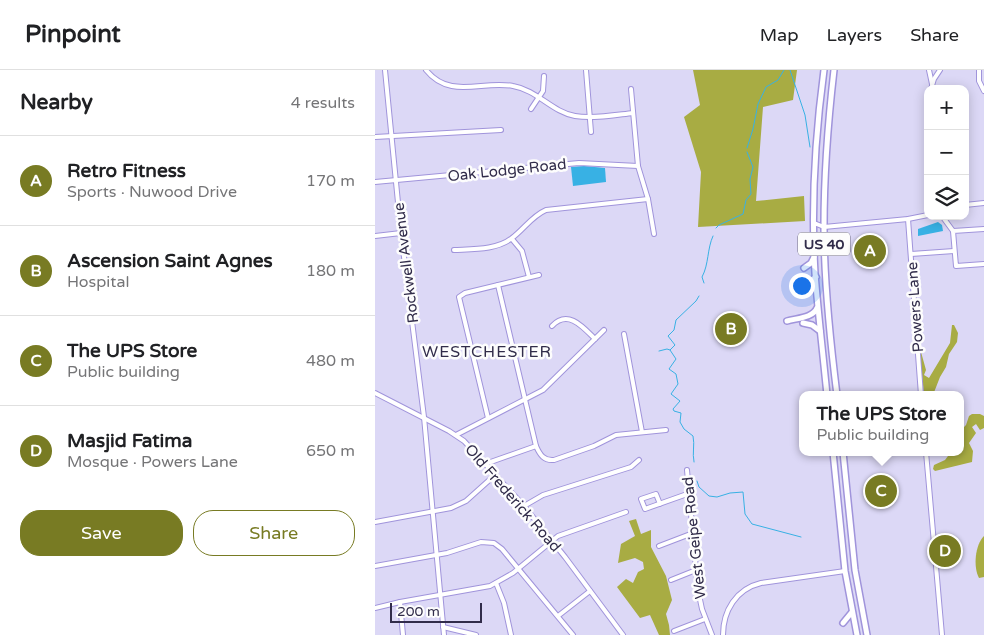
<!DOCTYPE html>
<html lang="en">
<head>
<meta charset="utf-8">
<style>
	:root { --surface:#fff; --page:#f2f2f2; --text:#202124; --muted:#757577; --line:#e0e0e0; --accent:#787b23 }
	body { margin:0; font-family:"Varela Round",sans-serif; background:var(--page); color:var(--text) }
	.controls { position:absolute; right:15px; top:15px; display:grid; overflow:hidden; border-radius:10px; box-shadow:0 2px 12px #0003 }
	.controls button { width:45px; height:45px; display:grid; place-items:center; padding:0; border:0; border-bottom:1px solid var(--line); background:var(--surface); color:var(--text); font:25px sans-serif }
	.scale { position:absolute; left:15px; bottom:12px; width:92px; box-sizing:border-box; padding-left:5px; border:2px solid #312c4a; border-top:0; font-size:14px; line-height:18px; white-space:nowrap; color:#312c4a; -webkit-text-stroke:4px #fdfdfd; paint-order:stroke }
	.you { position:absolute; left:426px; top:215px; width:18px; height:18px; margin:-12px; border:4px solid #fff; border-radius:50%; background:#1a73e8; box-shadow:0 0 0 8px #1a73e833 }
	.badge { display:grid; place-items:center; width:32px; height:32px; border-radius:50%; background:var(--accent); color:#fff; font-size:16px; font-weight:700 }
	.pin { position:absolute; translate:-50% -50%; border:2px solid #fff; box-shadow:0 1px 5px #0006 }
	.popup { position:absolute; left:424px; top:321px; width:165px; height:65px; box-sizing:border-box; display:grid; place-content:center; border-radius:10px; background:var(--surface); filter:drop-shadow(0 1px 4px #0005); font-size:16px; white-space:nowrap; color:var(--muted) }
	.popup b { font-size:19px; color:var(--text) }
	.popup::after { content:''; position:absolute; left:50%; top:100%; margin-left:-10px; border:10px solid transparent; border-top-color:var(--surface) }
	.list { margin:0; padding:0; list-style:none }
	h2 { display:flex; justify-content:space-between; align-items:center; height:65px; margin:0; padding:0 20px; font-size:21px }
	h2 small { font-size:16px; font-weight:400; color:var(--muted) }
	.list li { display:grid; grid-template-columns:32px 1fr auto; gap:15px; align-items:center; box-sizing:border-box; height:90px; padding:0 20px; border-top:1px solid var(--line) }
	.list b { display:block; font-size:19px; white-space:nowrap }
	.list p { margin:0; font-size:16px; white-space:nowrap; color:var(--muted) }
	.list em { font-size:16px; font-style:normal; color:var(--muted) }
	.actions { display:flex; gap:10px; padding:15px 20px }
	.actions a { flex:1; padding:11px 0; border:1px solid var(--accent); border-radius:20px; text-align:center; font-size:18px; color:var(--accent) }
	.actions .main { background:var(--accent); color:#fff }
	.icon { flex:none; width:28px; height:28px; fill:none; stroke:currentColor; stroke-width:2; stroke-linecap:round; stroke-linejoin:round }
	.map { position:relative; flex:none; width:609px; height:565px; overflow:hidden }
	header { display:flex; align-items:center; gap:30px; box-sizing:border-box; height:70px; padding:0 25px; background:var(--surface); border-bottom:1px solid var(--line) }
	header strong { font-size:24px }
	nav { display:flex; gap:28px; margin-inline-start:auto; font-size:18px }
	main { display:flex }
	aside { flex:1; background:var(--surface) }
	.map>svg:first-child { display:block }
</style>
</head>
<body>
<header>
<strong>Pinpoint</strong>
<nav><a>Map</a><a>Layers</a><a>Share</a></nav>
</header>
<main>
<aside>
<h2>Nearby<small>4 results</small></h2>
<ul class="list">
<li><span class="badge">A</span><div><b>Retro Fitness</b><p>Sports · Nuwood Drive</p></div><em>170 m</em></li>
<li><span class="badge">B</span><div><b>Ascension Saint Agnes</b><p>Hospital</p></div><em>180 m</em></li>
<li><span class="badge">C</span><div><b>The UPS Store</b><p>Public building</p></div><em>480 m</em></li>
<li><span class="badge">D</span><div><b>Masjid Fatima</b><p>Mosque · Powers Lane</p></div><em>650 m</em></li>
</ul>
<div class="actions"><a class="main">Save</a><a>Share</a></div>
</aside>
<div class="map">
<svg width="609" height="565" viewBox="0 0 609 565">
	<rect width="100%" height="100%" fill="#dcd8f6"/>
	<g fill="#a8ac43">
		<path d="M318 0H422L418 30 388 37 381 131 429 126 430 151 323 157 326 102 309 47 325 35Z"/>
		<path d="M577 255H579L583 263 582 272 574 284 571 297 565 307 558 325H549L545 284 546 282 551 300 549 305 554 308 575 273Z"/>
		<path d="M597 344H605L609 346V358L605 360 601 354 597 357 601 363 594 373 598 381 597 392 560 401 558 399 559 395 570 390 576 382H585L587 375 585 361 591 355 594 346Z"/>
		<path d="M261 449 266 464 276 460V477L291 506 297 530 291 544 294 555 295 565H284L275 545 265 548 242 517 251 509 258 513 263 502 269 499 268 492 260 488 243 493 246 474 260 466 254 451Z"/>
		<path d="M609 466V507L604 508C598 497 600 475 609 466Z"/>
	</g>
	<g fill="#38b1e4">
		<path d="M209 96 230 98 231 112 198 116 196 97Z"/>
		<path d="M563 152 567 155 568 161 543 166V159Z"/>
	</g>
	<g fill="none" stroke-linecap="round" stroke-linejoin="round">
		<g stroke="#38b1e4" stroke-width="1">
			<path d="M415 0 430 45 435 77"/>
			<path d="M372 78 378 59 383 34 391 17 403 10 409 0"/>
			<path d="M341 158 344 155 368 144 371 130 376 124 375 109 378 97 372 82"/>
			<path d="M329 213 327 207C334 194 332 179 338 166"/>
			<path d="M284 281 292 279 295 280"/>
			<path d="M319 392C317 383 320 375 318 366L309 359 305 352 306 343 299 341 298 339 305 331 296 324 303 314 301 304 294 299 301 289 295 280 300 275 293 266 299 260 301 250 321 231 324 226"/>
			<path d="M322 411 324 417 334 426 342 427 355 423 368 422 370 444 377 454 426 467"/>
		</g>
		<g stroke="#a094db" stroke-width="6">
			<g id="minor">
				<path d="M10 0 26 163 49 347 69 565"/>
				<path d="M51 0C75 30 107 10 138 16 162 20 177 42 200 46 219 49 240 45 258 43"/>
				<path d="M211 0 216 62"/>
				<path d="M554 0 557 14"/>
				<path d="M604 0V11L609 21"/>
				<path d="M256 19 263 96 273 129 279 164"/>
				<path d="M556 19 559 9 565 0"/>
				<path d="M156 39 168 21 169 6"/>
				<path d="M0 67 126 60"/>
				<path d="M0 112 204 93 263 96"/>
				<path d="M590 135 609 133"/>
				<path d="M567 146 578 161"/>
				<path d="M533 149 546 325"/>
				<path d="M439 153 449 157 533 149 553 145"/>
				<path d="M609 159 578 161 581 196 609 194"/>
				<path d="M0 166 26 163"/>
				<path d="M137 169 147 181 154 207"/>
				<path d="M79 180C98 179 122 180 137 168 149 159 157 146 171 140L273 129"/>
				<path d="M536 184 579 181"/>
				<path d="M177 256C193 239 208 257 220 269"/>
				<path d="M249 264 267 362"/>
				<path d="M0 323 74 361 89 371 149 436 190 487 248 565"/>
				<path d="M113 348 84 227 90 223 164 205"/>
				<path d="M81 365 168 320 229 260"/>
				<path d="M161 376C165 385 169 391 179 390L219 376 241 365 291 360"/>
				<path d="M551 382 567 565"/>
				<path d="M110 394 161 376 123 215"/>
				<path d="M312 400 323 520 327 539 337 565"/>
				<path d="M285 434 281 424 266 429 270 439 315 423"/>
				<path d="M149 436 168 425 256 397 264 390"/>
				<path d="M0 452 76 438 91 431 120 405"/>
				<path d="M284 476 318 463"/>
				<path d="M0 496 72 483 106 472 119 473 127 479 198 565"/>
				<path d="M296 510 321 500"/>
				<path d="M121 513 129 533 136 565"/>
				<path d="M25 532 28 565"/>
				<path d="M0 538 25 532 115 516 138 503 183 466 251 442"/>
				<path d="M183 546 215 521"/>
				<path d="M68 557 101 565"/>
				<path d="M299 561 330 549"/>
				<path d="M348 565C348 541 361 519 386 513L470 501"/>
			</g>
		</g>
		<g stroke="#a094db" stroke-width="8">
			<g id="major">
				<path d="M449 0C440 67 436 135 440 203 443 243 448 284 452 325"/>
				<path d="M459 0C453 52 449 104 449 157 449 213 455 269 462 325"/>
				<path d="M429 198 436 193 439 187"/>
				<path d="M429 215 441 207"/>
				<path d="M412 251C422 248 438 248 442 238"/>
				<path d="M428 253 437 255 445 261"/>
				<path d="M458 382 470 501 482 565"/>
				<path d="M468 382 480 500 492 565"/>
				<path d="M468 553 477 542"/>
			</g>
		</g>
		<use href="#minor" stroke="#fff" stroke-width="4"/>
		<use href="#major" stroke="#fff" stroke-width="5"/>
	</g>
	<g text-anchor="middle" stroke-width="5" stroke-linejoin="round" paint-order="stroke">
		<rect fill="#fdfdfd" stroke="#6e6b80" stroke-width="1" x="423" y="162.5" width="52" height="23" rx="4"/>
		<g font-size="14" font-weight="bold" fill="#312c4a">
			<text x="449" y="179">US 40</text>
		</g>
		<g font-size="15" fill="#312c4a" stroke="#fdfdfd">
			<text transform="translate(132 100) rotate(-6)" y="5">Oak Lodge Road</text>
			<text transform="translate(31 193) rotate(-97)" y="5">Rockwell Avenue</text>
			<text transform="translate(540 237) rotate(-94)" y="5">Powers Lane</text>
			<text transform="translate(138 428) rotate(49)" y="5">Old Frederick Road</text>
			<text transform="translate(319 468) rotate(-96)" y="5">West Geipe Road</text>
		</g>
		<g font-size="16" letter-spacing="1" fill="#312c4a" stroke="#fdfdfd">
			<text x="112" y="287">WESTCHESTER</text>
		</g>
	</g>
</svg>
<div class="controls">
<button>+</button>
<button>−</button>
<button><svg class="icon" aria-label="layers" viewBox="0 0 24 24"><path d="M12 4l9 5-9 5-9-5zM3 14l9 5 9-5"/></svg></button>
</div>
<div class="scale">200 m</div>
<div class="you"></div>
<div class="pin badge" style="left:495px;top:181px">A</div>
<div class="pin badge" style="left:356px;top:259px">B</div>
<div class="pin badge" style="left:506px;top:421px">C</div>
<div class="popup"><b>The UPS Store</b>Public building</div>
<div class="pin badge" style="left:570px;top:481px">D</div>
</div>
</main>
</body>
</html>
